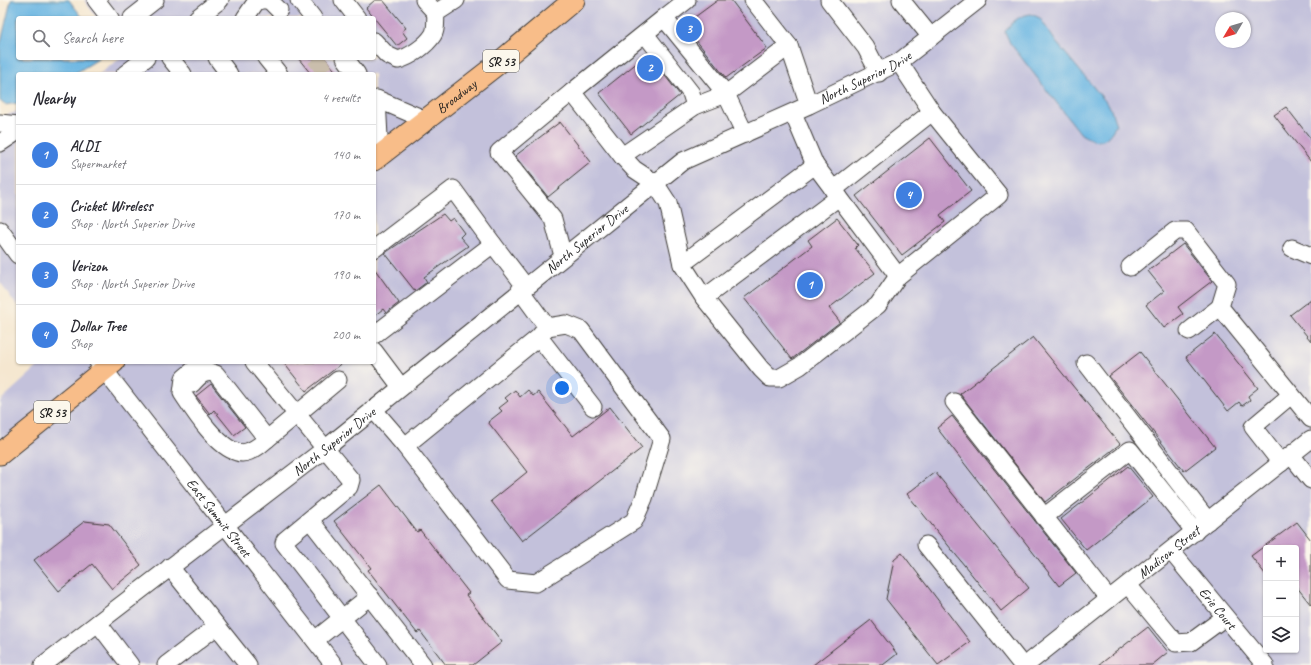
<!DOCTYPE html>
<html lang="en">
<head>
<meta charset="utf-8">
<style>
	:root { --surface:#fff; --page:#f7f7f7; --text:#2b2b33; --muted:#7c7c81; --line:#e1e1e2; --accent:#2563eb }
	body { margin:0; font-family:Caveat,sans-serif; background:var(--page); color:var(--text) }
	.controls { position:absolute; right:12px; bottom:12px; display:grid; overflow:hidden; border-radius:4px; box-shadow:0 1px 3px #0004 }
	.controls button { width:36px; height:36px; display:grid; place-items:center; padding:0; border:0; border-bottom:1px solid var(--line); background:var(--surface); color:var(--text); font:20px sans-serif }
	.compass { position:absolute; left:1215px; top:12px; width:36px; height:36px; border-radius:50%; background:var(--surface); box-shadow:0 1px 3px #0004; rotate:232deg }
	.you { position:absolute; left:562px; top:388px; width:14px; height:14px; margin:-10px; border:3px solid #fff; border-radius:50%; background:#1a73e8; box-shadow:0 0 0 6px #1a73e833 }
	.badge { display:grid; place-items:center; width:26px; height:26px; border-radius:50%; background:var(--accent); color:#fff; font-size:13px; font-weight:700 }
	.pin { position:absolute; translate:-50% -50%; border:2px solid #fff; box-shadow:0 1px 4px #0006 }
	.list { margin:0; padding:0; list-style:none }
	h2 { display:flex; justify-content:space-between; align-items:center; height:52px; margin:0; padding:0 16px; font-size:17px }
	h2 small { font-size:13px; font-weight:400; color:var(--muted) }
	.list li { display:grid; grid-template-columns:26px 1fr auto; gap:12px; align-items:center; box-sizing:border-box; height:60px; padding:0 16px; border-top:1px solid var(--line) }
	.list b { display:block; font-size:15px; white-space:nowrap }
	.list p { margin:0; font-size:13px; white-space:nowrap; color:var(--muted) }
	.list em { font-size:13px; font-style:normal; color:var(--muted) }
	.icon { flex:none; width:22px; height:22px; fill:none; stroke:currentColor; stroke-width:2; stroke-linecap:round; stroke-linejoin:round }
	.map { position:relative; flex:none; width:1311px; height:665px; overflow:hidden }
	.search { position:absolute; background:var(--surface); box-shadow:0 1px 3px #0004; left:16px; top:16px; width:360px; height:44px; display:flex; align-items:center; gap:10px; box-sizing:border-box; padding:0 14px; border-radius:4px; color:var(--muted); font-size:15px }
	.panel { position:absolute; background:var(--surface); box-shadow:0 1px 3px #0004; left:16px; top:72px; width:360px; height:292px; border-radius:4px }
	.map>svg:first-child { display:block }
</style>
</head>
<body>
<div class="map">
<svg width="1311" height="665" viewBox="0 0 1311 665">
	<rect width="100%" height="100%" fill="#fbf7ec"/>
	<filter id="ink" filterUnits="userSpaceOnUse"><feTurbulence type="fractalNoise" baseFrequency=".025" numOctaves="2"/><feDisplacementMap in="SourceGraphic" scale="8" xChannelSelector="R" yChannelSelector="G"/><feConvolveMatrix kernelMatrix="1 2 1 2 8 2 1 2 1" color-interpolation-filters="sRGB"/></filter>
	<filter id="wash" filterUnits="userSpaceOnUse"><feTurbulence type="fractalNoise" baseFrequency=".012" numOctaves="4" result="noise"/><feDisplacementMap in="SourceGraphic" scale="16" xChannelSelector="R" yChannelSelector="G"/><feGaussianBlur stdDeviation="0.9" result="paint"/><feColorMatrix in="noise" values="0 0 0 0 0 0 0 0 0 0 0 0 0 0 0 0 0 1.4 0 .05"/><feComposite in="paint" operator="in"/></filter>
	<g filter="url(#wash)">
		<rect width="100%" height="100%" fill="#f5e7d0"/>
		<g fill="#c3c1db" fill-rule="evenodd">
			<path d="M84 0H1311V665H0V401L43 362H374V74H99L121 58H374V18H97ZM1221 18H1245V42H1221ZM1266 548H1296V650H1266Z"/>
			<path d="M18 111V307L0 282V117Z"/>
		</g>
		<g fill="#69b5e2" stroke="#42687f">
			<path d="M11 0H69L83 18H18V58H100L74 74H18V103L5 105 0 101V46Z"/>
			<path d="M1031 14 1040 18 1056 42 1110 107 1116 125C1106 143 1099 145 1081 134L1010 43 1005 32C1011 22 1020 15 1031 14Z"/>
		</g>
		<g id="blocks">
			<g fill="#c499c6">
				<path d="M375 0H383L406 28 402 31 407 38 397 46 366 8Z"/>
				<path d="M718 0H731L767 48 726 78 684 25Z"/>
				<path d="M648 54 680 95 631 134 599 93Z"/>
				<path d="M298 58H325L338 74H311Z"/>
				<path d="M1286 107 1311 139V162L1274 115Z"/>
				<path d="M560 122 591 162 548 197 515 156Z"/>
				<path d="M930 138 971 191 940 215 945 222 902 255 856 196Z"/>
				<path d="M443 214 449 221 453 218 464 233 460 237 468 246 424 277 427 282 415 291 385 253Z"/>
				<path d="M837 218 858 245 855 248 875 273 829 308 840 322 792 359 744 298 812 246 808 240Z"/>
				<path d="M1183 244 1212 281 1178 307 1183 314 1164 328 1146 305 1164 291 1148 271Z"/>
				<path d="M374 268 399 303 386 313 383 309 374 316Z"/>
				<path d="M1311 299V341L1290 315Z"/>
				<path d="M1215 334 1258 388 1248 396 1250 400 1242 406 1239 402 1228 411 1186 357Z"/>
				<path d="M1033 337 1120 444 1045 502 960 394Z"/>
				<path d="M1140 352 1215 447 1184 471 1109 376Z"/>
				<path d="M283 362H344L306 391Z"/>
				<path d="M211 384 245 427 234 435 214 410 210 414 196 396Z"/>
				<path d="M515 390 520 397 528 390 533 396 538 392 573 436 610 407 642 448 522 541 491 501 527 472 488 422 502 411 499 408 508 401 505 398Z"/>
				<path d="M952 416 1076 573 1059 586 937 428Z"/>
				<path d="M1128 466 1153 497 1086 550 1061 519Z"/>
				<path d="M935 472 1029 588 1001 611 907 494Z"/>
				<path d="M381 485 417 532 420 530 469 593 466 595 502 642 473 665H446L420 631 417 633 368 570 371 568 334 521Z"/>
				<path d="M85 521 109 524 141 565 112 589 92 564 59 591 34 560Z"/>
				<path d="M1297 522 1311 540V605L1296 586V548H1266V575L1251 556Z"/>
				<path d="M902 553 970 642 938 665 886 599 894 560Z"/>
				<path d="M871 620 897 654 883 665H813Z"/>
				<path d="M1148 627 1168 652 1152 665H1099Z"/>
			</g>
		</g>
	</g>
	<g filter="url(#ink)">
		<use href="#blocks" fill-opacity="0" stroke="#3d3a37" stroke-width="1"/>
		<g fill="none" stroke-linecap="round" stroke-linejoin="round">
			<path stroke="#cabeac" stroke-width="17" stroke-dasharray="17 8" stroke-linecap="butt" d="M315 58 327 74"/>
			<g stroke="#3d3a37" stroke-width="19">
				<g id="minor">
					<path d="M96 0 110 18"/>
					<path d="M265 0 270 1 279 10"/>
					<path d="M299 0 313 18"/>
					<path d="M343 0 357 18"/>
					<path d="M424 0 436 13"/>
					<path d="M687 0 664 18 726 94 745 134"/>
					<path d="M753 0 789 46 809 105"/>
					<path d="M829 0 866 48 879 73"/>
					<path d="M901 0 931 37"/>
					<path d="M132 18 155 0"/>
					<path d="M197 18 220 0"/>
					<path d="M245 18 256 2 261 0"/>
					<path d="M664 18 572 92 622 156 695 106 726 94 789 46"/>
					<path d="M645 34 691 93 695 106"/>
					<path d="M374 41 387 55 398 60C410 57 426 46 433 35 437 29 435 20 436 13L456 0"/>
					<path d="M170 58 183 74"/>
					<path d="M217 58 229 74"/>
					<path d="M266 58 279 74"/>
					<path d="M345 58 357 74"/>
					<path d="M125 74 146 58"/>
					<path d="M793 113 815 165 898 276"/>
					<path d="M0 123 18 125"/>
					<path d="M0 143 18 131"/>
					<path d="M380 156 377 99 426 120"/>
					<path d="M622 156 634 169 655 183 668 203 682 264 704 298 761 369 770 378H779L800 366 878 305 898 276 999 195 932 112 899 62"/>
					<path d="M833 190 932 112"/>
					<path d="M0 230 18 255"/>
					<path d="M1292 248 1311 256"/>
					<path d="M374 249 453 189 493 244"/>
					<path d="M563 256 553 219 499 152 572 92"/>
					<path d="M682 264 815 165"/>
					<path d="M1130 267 1175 231H1186L1227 284 1220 307 1311 419"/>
					<path d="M704 298 839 197"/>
					<path d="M1189 331 1220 307"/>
					<path d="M374 335 493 244 525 286"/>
					<path d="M539 337 593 407"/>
					<path d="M374 351 401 387"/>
					<path id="s1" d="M98 362 334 665"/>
					<path d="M203 362 184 378 182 393C194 411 216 446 237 452 245 455 253 450 260 445L338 380"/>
					<path d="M254 362 351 480 349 487 285 540 284 543 378 665"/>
					<path d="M1086 363 1208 521"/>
					<path d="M192 384C199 376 206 369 216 374L267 439"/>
					<path d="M954 402 1109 599"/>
					<path d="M373 409 405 446 508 580 536 583 634 521 644 498 662 439 581 330 566 324 547 327 520 290"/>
					<path d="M405 446 539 337 547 327"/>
					<path d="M1291 455 1311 480"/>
					<path d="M1281 463 1253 427 1291 395"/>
					<path d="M1044 517 1130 450 1195 532"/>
					<path d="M310 520 423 665"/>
					<path d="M926 545 1022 665"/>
					<path id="s2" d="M1171 551 1265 665"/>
					<path d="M170 567 248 665"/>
					<path d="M1128 585 1176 643 1191 642 1225 617"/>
					<path d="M98 623 130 665"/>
					<path d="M315 640 370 596"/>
					<path id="s3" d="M43 665 326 448 683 161 809 105 899 62 978 0"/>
					<path d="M166 665 217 626"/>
					<path id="s4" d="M1026 665 1311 439"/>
				</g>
			</g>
			<g stroke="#3d3a37" stroke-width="23">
				<g id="major">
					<path id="s5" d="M374 160 495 66 574 0"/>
					<path d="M0 454 114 362"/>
				</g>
			</g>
			<use href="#minor" stroke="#fff" stroke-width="17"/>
			<use href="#major" stroke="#f8bd89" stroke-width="21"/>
		</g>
	</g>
	<g text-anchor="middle" stroke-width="3" stroke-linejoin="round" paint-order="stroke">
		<g fill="#fbf7ec" stroke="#5f5e5a" stroke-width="1">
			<rect x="483" y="50" width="36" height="22" rx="3"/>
			<rect x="34" y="401" width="36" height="22" rx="3"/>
		</g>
		<g font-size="13" font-weight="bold" fill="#1c1c1c">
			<text x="501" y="66">SR 53</text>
			<text x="52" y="417">SR 53</text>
		</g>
		<g font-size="14" fill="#1c1c1c" stroke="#fbf7ec">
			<text dy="5" stroke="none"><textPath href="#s3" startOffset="1015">North Superior Drive</textPath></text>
			<text dy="5" stroke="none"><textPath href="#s5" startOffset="104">Broadway</textPath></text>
			<text dy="5" stroke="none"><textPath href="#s3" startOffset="691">North Superior Drive</textPath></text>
			<text dy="5" stroke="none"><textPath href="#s3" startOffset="367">North Superior Drive</textPath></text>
			<text dy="5" stroke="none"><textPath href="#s1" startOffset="197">East Summit Street</textPath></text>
			<text dy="5" stroke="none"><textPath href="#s4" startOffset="182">Madison Street</textPath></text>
			<text dy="5" stroke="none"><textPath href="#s2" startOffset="74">Erie Court</textPath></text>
		</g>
	</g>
</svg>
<div class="controls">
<button>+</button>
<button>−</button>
<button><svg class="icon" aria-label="layers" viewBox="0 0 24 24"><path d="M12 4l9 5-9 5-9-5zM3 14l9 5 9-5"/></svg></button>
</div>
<svg class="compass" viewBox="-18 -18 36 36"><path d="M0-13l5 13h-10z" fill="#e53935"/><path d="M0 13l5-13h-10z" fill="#7c7c81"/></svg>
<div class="you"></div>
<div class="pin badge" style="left:810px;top:285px;background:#3f7fe0">1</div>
<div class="pin badge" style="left:650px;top:68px;background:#3f7fe0">2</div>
<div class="pin badge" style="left:689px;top:29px;background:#3f7fe0">3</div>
<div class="pin badge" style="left:909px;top:195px;background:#3f7fe0">4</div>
<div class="search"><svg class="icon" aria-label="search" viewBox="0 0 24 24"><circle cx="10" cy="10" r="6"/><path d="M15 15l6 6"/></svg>Search here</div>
<section class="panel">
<h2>Nearby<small>4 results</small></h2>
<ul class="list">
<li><span class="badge" style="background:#3f7fe0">1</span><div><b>ALDI</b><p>Supermarket</p></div><em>140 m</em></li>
<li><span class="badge" style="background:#3f7fe0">2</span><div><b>Cricket Wireless</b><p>Shop · North Superior Drive</p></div><em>170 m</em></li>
<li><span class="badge" style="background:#3f7fe0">3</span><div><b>Verizon</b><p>Shop · North Superior Drive</p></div><em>190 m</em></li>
<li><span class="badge" style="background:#3f7fe0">4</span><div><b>Dollar Tree</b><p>Shop</p></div><em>200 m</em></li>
</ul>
</section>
</div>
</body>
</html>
